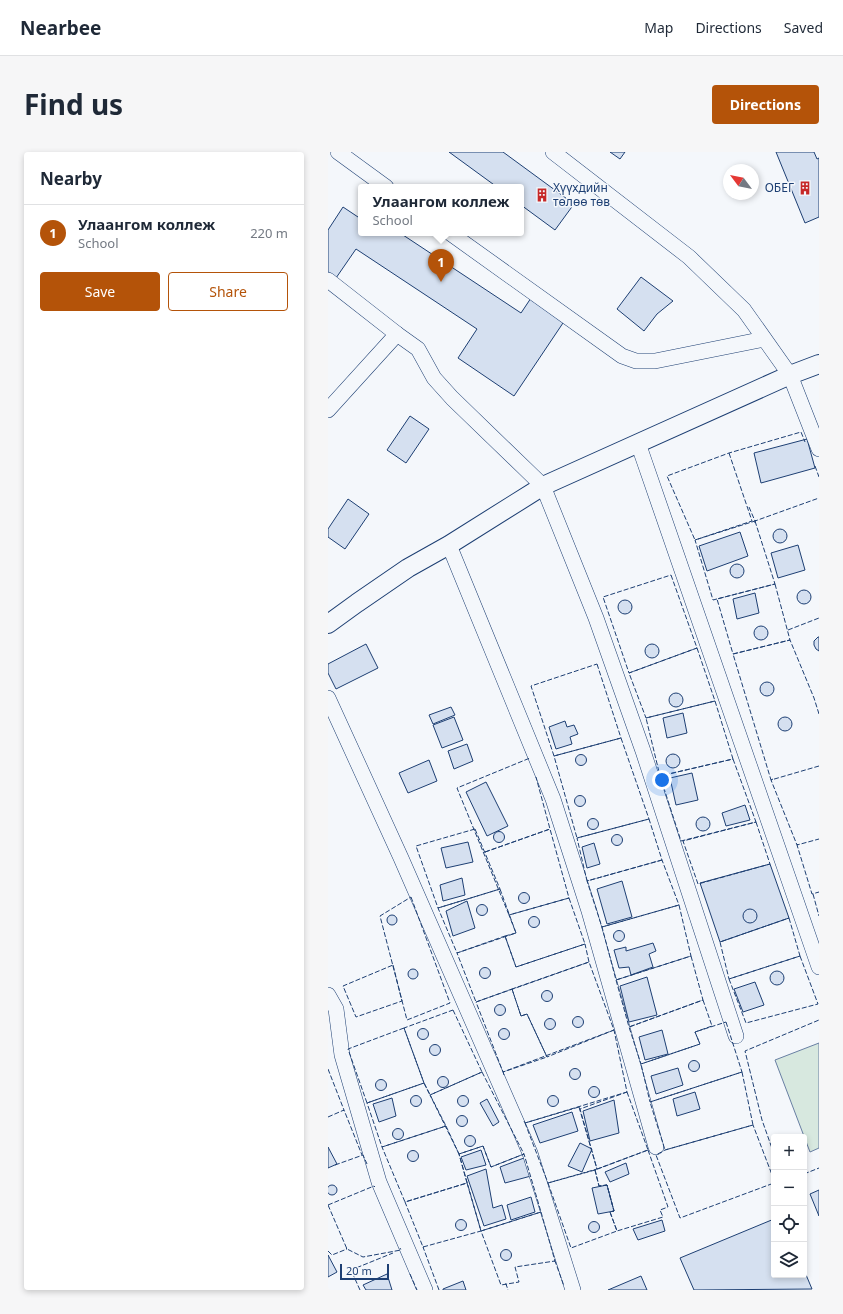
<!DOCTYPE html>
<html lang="en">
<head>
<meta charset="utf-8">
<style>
	:root { --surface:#fff; --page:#f6f6f7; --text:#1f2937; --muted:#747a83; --line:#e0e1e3; --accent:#b45309 }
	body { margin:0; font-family:"Noto Sans",sans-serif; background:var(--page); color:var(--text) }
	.controls { position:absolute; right:12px; bottom:12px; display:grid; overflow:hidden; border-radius:4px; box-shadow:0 2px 6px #0003 }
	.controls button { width:36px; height:36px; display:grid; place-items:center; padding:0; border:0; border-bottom:1px solid var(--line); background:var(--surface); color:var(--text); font:20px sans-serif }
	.compass { position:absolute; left:395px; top:12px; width:36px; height:36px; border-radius:50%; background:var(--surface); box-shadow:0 2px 6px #0003; rotate:302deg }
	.scale { position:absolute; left:12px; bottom:10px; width:49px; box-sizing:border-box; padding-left:4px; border:2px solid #1d3f73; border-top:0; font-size:11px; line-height:14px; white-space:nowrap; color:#1d3f73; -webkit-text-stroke:3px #f4f7fb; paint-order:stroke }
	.you { position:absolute; left:334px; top:628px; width:14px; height:14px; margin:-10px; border:3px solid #fff; border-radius:50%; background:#1a73e8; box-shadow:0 0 0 6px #1a73e833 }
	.badge { display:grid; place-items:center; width:26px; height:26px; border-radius:50%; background:var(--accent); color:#fff; font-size:13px; font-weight:700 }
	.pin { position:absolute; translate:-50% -33px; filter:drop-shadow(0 1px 2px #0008) }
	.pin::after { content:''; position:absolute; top:21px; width:14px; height:12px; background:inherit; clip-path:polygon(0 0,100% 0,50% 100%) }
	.popup { position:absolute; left:30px; top:32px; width:166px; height:52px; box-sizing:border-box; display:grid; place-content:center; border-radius:4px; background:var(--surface); filter:drop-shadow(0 1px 3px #0005); font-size:13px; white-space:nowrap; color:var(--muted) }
	.popup b { font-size:15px; color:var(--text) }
	.popup::after { content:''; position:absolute; left:50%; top:100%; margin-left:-8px; border:8px solid transparent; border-top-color:var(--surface) }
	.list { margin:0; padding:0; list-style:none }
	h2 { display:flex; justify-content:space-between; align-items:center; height:52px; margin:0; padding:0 16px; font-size:17px }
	h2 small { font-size:13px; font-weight:400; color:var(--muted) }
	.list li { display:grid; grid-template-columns:26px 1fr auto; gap:12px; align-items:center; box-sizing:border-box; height:56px; padding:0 16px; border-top:1px solid var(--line) }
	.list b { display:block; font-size:15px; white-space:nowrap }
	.list p { margin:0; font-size:13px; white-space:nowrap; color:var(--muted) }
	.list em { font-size:13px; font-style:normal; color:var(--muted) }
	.actions { display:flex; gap:8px; padding:12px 16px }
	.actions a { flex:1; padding:9px 0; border:1px solid var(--accent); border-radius:4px; text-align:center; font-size:14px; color:var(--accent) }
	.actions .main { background:var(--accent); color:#fff }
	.icon { flex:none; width:22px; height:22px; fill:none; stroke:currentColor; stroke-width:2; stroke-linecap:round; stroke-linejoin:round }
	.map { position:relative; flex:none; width:491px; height:1138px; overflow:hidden; border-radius:4px }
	header { display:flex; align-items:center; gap:24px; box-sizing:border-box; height:56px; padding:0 20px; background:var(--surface); border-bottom:1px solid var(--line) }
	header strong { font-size:19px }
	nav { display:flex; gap:22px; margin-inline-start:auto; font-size:14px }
	.intro { display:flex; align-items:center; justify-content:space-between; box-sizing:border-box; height:96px; padding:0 24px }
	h1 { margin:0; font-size:28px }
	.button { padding:10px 18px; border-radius:4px; background:var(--accent); color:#fff; font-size:14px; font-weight:700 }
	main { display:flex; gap:24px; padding:0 24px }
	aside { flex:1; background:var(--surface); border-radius:4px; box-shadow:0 2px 6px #0003 }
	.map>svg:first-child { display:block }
</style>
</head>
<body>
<header>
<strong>Nearbee</strong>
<nav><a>Map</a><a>Directions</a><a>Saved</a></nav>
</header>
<div class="intro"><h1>Find us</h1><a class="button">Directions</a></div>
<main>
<aside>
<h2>Nearby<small></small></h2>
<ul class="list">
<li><span class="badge">1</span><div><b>Улаангом коллеж</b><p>School</p></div><em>220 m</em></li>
</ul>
<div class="actions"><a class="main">Save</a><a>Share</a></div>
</aside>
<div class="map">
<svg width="491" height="1138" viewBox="0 0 491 1138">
	<rect width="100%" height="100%" fill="#f4f7fb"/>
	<path fill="#d7e8df" stroke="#687fa3" d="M491 891V996L482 1000 447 908Z"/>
	<g fill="#d5e0f0" stroke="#1d3f73">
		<path d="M121 0H175L246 52 227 78 193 53V35H169Z"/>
		<path d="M282 0H297L292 7Z"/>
		<path d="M448 0H486L489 7 491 6V65L477 71Z"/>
		<path d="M15 55 33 67V81H72L193 161 203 146 237 168 186 244 130 206 149 177 28 97 8 126 0 120V78Z"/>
		<path d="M313 125 345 149 329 162 316 179 289 157Z"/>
		<path d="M82 264 101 277 78 311 59 298Z"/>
		<path d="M479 287 487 316 433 331 426 301Z"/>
		<path d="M20 347 41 362 17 397 0 385V377Z"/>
		<circle cx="452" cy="384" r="7"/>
		<path d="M412 380 420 404 379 419 371 394Z"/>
		<path d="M470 393 477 418 450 426 443 401Z"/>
		<circle cx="409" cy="419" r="7"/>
		<circle cx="476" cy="445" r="7"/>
		<path d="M427 441 431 461 409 467 405 447Z"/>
		<circle cx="297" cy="455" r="7"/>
		<circle cx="433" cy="481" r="7"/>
		<path d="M490 485H491V499L488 497 486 493V489Z"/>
		<circle cx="324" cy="499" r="7"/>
		<path d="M38 492 50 516 8 537 0 521V512Z"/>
		<circle cx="439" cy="537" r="7"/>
		<circle cx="348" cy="548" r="7"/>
		<path d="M123 555 127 563 105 572 101 563Z"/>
		<path d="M355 561 359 581 339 586 335 566Z"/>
		<circle cx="457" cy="572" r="7"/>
		<path d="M126 565 135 588 114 596 105 573Z"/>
		<path d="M237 569 239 575 246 573 250 582 242 585 244 592 228 597 221 575Z"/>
		<path d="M139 592 145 609 126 617 120 599Z"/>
		<circle cx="345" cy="609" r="7"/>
		<circle cx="253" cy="608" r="5.5"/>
		<path d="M101 608 109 629 80 641 71 621Z"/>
		<path d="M364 621 370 648 348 653 342 626Z"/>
		<path d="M158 630 180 674 159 684 138 640Z"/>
		<circle cx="252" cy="649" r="5.5"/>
		<path d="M417 653 422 668 398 674 394 661Z"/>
		<circle cx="375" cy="672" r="7"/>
		<circle cx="265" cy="672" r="5.5"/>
		<circle cx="171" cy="685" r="5.5"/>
		<circle cx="289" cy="688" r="5.5"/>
		<path d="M140 690 145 710 118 716 113 696Z"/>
		<path d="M266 691 272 712 259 716 254 695Z"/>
		<path d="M442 712 461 766 392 790 372 731Z"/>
		<path d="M134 726 137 743 115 749 112 733Z"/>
		<path d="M294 729 304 765 279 772 269 737Z"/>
		<circle cx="196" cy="746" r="5.5"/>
		<path d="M139 749 147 776 125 784 118 759Z"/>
		<circle cx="154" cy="758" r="5.5"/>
		<circle cx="422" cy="764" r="7"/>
		<circle cx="64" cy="768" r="5"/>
		<circle cx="206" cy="770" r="5.5"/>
		<circle cx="291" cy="784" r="5.5"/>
		<path d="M325 791 328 799 321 802 325 815 303 823 301 815 291 816 286 798 298 795V799Z"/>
		<circle cx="157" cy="821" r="5.5"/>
		<circle cx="85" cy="822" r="5"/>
		<circle cx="449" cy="826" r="7"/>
		<path d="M319 825 329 863 301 870 292 834Z"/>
		<path d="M427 830 436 853 415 860 406 837Z"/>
		<circle cx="219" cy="844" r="5.5"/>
		<circle cx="172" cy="858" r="5.5"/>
		<circle cx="250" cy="870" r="5.5"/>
		<circle cx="222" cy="872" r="5.5"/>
		<circle cx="95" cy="882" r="5.5"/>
		<circle cx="176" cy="882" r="5.5"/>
		<path d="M334 878 340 902 317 908 311 885Z"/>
		<circle cx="107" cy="898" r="5.5"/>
		<circle cx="366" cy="914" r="5.5"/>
		<path d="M350 916 355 933 328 942 323 924Z"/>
		<circle cx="247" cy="922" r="5.5"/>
		<circle cx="115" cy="930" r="5.5"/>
		<circle cx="53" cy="933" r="5.5"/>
		<circle cx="266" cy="940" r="5.5"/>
		<path d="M367 940 372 957 349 964 345 947Z"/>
		<circle cx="135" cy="949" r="5.5"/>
		<circle cx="225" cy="949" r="5.5"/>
		<circle cx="88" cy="949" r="5.5"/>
		<path d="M64 946 68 964 51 970 45 952Z"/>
		<path d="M159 947 171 970 165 974 152 951Z"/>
		<path d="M286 948 291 981 262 989 255 959Z"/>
		<path d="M244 960 250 979 212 991 205 973Z"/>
		<circle cx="134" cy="969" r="5.5"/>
		<circle cx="70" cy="982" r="5.5"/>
		<circle cx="142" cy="989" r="5.5"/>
		<path d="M252 991 264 997 254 1020 240 1014Z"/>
		<path d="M0 995 9 1012 0 1016Z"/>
		<path d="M153 998 158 1013 138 1018 133 1005Z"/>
		<circle cx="85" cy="1004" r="5.5"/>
		<path d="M196 1006 203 1024 177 1031 172 1015Z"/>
		<path d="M298 1011 301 1022 282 1030 277 1020Z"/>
		<path d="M158 1017 165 1056 174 1053 178 1067 156 1074 139 1024Z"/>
		<path d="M279 1033 286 1059 270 1062 264 1036Z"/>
		<circle cx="4" cy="1038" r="5"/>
		<path d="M491 1038V1064L482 1042Z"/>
		<path d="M203 1045 207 1060 183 1068 179 1053Z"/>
		<path d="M446 1067V1123H476V1118L484 1137 366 1138 352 1106Z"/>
		<circle cx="133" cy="1073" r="5.5"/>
		<path d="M334 1068 337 1079 310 1088 305 1077Z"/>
		<circle cx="266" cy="1075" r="5.5"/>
		<circle cx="178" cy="1103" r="5.5"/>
		<path d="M0 1103 9 1120 0 1125Z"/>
		<path d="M59 1122 64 1138H38L35 1133Z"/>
		<path d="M313 1124 319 1138H280Z"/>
		<path d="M135 1129 138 1138H115V1137Z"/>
	</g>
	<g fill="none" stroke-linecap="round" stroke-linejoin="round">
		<g stroke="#1d3f73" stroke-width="16">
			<g id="minor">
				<path d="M10 0 58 35"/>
				<path d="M225 0 361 105 416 158 462 223 491 297"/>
				<path d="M122 81 294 204 308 209H327L436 187"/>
				<path d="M0 128 69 182 90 197 106 226 124 246 215 334 268 466 315 599 408 884"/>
				<path d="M0 258 69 182"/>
				<path d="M310 291 491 815"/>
				<path d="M121 393 225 647 261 759 328 995"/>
				<path d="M0 546 73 706 202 1001 245 1138"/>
				<path d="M0 843 8 857 14 903 51 1030 97 1138"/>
			</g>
		</g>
		<g stroke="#1d3f73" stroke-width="20">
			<path id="tertiary" d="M0 472 29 451 80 416 121 393 215 334 462 223 491 212"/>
		</g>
		<use href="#minor" stroke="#f4f7fb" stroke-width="15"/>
		<use href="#tertiary" stroke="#f4f7fb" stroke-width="18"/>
		<g stroke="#1d3f73" stroke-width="1" stroke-dasharray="5 2" stroke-linecap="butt">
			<path d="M401 301 424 369 367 388 339 324 401 301 473 280 477 290"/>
			<path d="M487 314 491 325"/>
			<path d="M421 355 427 369 428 368"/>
			<path d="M427 369 447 432 385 448 367 388Z"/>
			<path d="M427 371V369L491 346"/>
			<path d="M343 423 369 496 301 521 275 445Z"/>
			<path d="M447 432 462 488 405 502 389 447Z"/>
			<path d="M460 478 491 466"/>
			<path d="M369 496 387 549 318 566 301 521Z"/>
			<path d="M269 512 293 586 226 604 203 534Z"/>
			<path d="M387 549 405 607 332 624 318 566Z"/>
			<path d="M491 562 486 546 462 488 405 502 443 628 491 614"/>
			<path d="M293 586 321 667 249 686 226 604Z"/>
			<path d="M405 607 428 670 353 689 332 624Z"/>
			<path d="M445 627 443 628 469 693 491 687"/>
			<path d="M428 670 442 712 370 732 355 689Z"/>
			<path d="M147 677 172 737 110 756 88 694Z"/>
			<path d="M470 692 469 693 484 742 491 740"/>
			<path d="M157 700 222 677 241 746 181 763 129 636 202 606"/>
			<path d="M157 700 222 677 208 625"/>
			<path d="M334 708 259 729 249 686 321 667 334 708 351 753 274 775 259 729 334 708"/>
			<path d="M172 737 188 781 129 801 110 756Z"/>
			<path d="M485 742 491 764"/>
			<path d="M83 745 122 851 79 868 52 764Z"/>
			<path d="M241 746 257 792 188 815 177 784 188 781 181 763Z"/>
			<path d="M351 753 363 804 288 828 274 775Z"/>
			<path d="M461 766 472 804 401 827 392 790Z"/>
			<path d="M177 784 188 815 257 792 261 810 148 850 129 801Z"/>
			<path d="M363 804 375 848 301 875 288 828Z"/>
			<path d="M472 804 490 852 418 871 401 827Z"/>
			<path d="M65 813 74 849 28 865 15 834Z"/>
			<path d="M184 837 193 864 199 862 219 905 175 920 148 850Z"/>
			<path d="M375 848 384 874 367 880 372 892 313 912 301 875Z"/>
			<path d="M125 858 154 920 102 943 96 931 76 876Z"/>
			<path d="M398 870 414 920 322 950 313 912 372 892 367 880Z"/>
			<path d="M76 876 96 931 39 951 20 897Z"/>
			<path d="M0 917 16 958 15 959"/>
			<path d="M154 920 196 1002 163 1015 155 994 131 1002 102 943Z"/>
			<path d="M414 920 425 973 337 998 322 950Z"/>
			<path d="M176 923 175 920 286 878"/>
			<path d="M96 931 118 974 54 995 39 951Z"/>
			<path d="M299 940 320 998 269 1017 252 957Z"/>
			<path d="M251 955 269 1017 220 1031 197 971Z"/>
			<path d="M0 965 16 958 34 1003"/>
			<path d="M196 969 197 971 299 940 286 878 261 810 184 837 193 864 199 862 219 905 286 878"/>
			<path d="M118 974 131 1002 139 1031 77 1050 54 995Z"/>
			<path d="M155 994 163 1015 196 1002 213 1060 153 1079 131 1002Z"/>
			<path d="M320 998 340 1055 332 1058 335 1065 289 1079 282 1060 286 1059 279 1033 271 1034 267 1018Z"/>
			<path d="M446 1002 434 968 417 899 491 868"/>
			<path d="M7 1013 35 1003 39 1012"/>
			<path d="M267 1018 271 1034 279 1033 286 1059 282 1060 289 1079 243 1096 220 1031Z"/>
			<path d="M476 1022 491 1016"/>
			<path d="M446 1028 425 973 337 998 328 1003 352 1066 446 1031"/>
			<path d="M139 1031 153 1079 95 1095 77 1050Z"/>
			<path d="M0 1053 19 1097 35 1105 73 1098 72 1096"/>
			<path d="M0 1053 46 1034 47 1035"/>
			<path d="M213 1060 227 1109 187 1115 191 1130 173 1133 153 1079Z"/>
			<path d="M96 1095H95L111 1138"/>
			<path d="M0 1099 4 1103 19 1097 18 1096"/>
			<path d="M226 1109H227L236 1134"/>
			<path d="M82 1122 89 1138"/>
			<path d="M177 1132H178L180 1138"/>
			<path d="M32 1138 23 1118 65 1101"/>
		</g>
	</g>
	<defs>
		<g id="building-bare" transform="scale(1.08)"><path d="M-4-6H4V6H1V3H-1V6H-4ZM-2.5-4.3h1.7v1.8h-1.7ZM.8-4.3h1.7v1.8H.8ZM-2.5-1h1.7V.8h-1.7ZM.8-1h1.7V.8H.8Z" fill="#c62828" stroke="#f4f7fb" stroke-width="2.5" paint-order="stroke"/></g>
	</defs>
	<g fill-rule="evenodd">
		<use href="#building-bare" x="477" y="36"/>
		<use href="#building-bare" x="214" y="43"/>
	</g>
	<g text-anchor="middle" stroke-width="3" stroke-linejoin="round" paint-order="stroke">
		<g font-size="12" fill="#1d3f73" stroke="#f4f7fb" text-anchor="start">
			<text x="225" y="40">Хүүхдийн<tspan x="225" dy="14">төлөө төв</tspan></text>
			<text x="466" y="40" text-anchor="end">ОБЕГ</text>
		</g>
	</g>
</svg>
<div class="controls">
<button>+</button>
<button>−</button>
<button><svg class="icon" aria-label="locate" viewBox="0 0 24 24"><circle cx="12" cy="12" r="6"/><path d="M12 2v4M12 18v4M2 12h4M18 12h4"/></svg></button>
<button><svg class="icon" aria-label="layers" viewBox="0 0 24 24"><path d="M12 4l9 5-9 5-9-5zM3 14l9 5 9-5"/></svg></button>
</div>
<svg class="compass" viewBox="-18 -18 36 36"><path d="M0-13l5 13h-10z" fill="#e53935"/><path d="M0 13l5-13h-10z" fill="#747a83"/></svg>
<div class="scale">20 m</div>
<div class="you"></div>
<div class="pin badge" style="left:113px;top:130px">1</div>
<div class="popup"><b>Улаангом коллеж</b>School</div>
</div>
</main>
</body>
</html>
